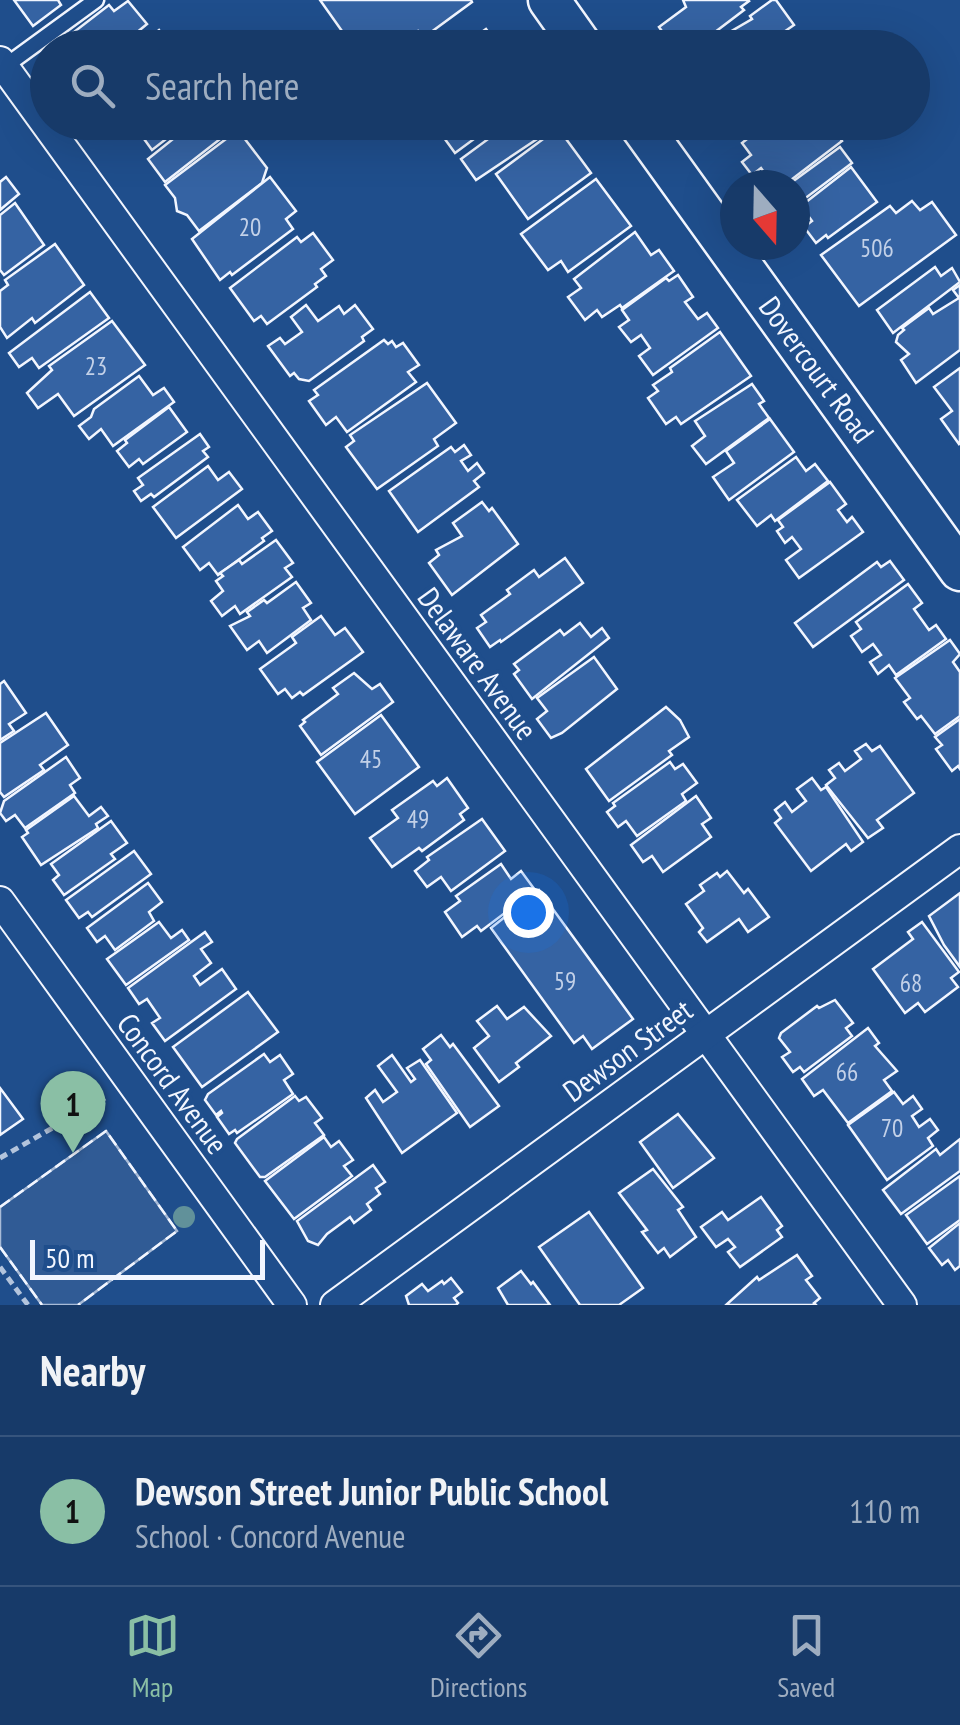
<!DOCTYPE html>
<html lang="en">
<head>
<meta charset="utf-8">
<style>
	:root { --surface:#173a69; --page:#244571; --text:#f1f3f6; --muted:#9eadc0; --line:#36547d; --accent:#8abfa5 }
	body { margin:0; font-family:"PT Sans Narrow",sans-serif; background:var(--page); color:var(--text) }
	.compass { position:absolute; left:720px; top:170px; width:90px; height:90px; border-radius:50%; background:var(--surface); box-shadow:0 10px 40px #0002; rotate:160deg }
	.scale { position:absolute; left:30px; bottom:25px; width:235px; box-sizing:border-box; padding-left:10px; border:5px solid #f2f6ff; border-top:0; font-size:28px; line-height:35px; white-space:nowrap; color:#f2f6ff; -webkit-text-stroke:8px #1f4e8c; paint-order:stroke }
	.you { position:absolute; left:528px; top:912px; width:35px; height:35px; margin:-25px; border:8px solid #fff; border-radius:50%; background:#1a73e8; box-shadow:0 0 0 15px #1a73e833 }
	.badge { display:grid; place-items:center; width:65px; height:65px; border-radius:50%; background:var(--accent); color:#111; font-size:32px; font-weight:700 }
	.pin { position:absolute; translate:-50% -82px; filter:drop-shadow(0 2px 5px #0008) }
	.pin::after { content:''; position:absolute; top:52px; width:35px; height:30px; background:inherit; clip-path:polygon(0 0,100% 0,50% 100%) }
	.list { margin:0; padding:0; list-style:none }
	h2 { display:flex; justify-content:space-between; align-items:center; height:130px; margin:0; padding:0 40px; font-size:42px }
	h2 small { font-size:32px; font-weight:400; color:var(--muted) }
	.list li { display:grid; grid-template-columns:65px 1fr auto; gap:30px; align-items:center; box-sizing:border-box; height:150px; padding:0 40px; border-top:2px solid var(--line) }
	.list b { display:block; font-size:38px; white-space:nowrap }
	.list p { margin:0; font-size:32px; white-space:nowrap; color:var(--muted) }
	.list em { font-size:32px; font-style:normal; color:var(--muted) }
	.icon { flex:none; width:55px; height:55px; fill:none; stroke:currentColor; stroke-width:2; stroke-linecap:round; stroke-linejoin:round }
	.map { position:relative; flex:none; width:960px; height:1305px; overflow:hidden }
	.search { position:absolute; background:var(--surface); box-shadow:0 10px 40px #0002; left:30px; right:30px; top:30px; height:110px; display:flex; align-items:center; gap:25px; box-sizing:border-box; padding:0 35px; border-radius:55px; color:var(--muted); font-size:38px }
	.sheet { height:280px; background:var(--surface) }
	nav { display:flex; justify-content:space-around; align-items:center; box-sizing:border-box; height:140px; border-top:2px solid var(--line); background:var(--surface); font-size:28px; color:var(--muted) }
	nav a { display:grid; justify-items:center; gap:5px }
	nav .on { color:var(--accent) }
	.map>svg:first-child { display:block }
</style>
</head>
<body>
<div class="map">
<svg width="960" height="1305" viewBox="0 0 960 1305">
	<rect width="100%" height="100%" fill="#1f4e8c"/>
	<path fill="#305b95" stroke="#a8bbd7" stroke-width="2.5" d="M106 1131 177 1231 78 1305H42L0 1247V1207Z"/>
	<g fill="#3563a3" stroke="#f2f6ff" stroke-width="2.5">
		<path d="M14 0H58L61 5 33 26Z"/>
		<path d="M320 0H471L472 2 423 38 418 31 394 48H354Z"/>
		<path d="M683 0H748L749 1 741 7 744 10 694 48H674L659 27 686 7Z"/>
		<path d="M772 0H776L794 25 778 36 783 43 776 48H714L711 43 752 19 750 16Z"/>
		<path d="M128 1 147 24 118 48H64L61 42 109 5 114 11Z"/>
		<path d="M486 29 500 48H459Z"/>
		<path d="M159 30 167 42 177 35 187 48H136Z"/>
		<path d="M138 122H188L152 150 134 125Z"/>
		<path d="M204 122H242L165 182 148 159 193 123Z"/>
		<path d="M437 122H497L455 153 434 124Z"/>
		<path d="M501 122H544L549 131 476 180 461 159 495 134 492 129Z"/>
		<path d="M727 122H753L746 128 743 123 733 130Z"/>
		<path d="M757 122H807L816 134 830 124 842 141 787 183 783 178 773 185 761 168 752 175 742 162 751 155 742 143 751 136 747 130Z"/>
		<path d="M558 128 591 173 528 219 496 174Z"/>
		<path d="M238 130 267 168 262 183 199 231 187 215 177 211 175 198 165 185Z"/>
		<path d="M840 147 852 163 795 206V185H788Z"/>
		<path d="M851 167 877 202 828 238 826 235 816 243 804 227 812 221 801 206Z"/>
		<path d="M6 177 19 194 0 210V182Z"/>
		<path d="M270 177 296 211 286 219 293 229 232 275 230 272 220 280 192 239Z"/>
		<path d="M596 179 631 226 568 272 561 261 548 270 521 234Z"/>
		<path d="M912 201 920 210 932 202 956 235 859 306 821 255 890 206 896 213Z"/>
		<path d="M15 203 44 245 4 275 0 270V215Z"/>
		<path d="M635 232 651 255 659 250 674 271 622 308 620 305 602 317 597 310 585 320 568 297 581 288 574 279Z"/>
		<path d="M313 233 333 260 321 269 326 276 315 284 317 287 267 324 261 316 254 321 230 288 297 237 301 242Z"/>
		<path d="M55 244 84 285 35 323 32 318 7 338 0 327V291L8 285 5 280Z"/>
		<path d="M935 267 941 276 952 268 960 282 893 333 877 310Z"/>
		<path d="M678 275 693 297 685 302 698 319 707 313 718 328 653 375 639 356 650 348 641 335 631 342 619 327 629 320 622 310 666 278 669 281Z"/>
		<path d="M960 285V350L916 383 901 360 909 354 896 342 898 335 904 330 902 328 929 308 933 314 959 298 953 290Z"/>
		<path d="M90 292 109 318 39 368 32 358 19 367 9 353Z"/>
		<path d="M306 305 318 321 339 306 344 314 355 305 373 329 362 337 364 341 309 381 299 379 294 373 290 376 268 346 280 338 285 344 302 332 291 317Z"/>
		<path d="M112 321 145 365 74 416 58 394 38 408 27 393 52 370 49 366Z"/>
		<path d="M720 332 751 376 681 424 676 417 666 424 648 398 658 391 653 385 672 372 670 368Z"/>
		<path d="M384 340 388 344 392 341 396 347 403 343 419 365 408 372 416 382 347 432 336 417 326 425 309 401 318 395 314 390Z"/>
		<path d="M960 368V443L959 444 941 419 952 411 934 387Z"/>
		<path d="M139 376 153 395 164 388 174 402 113 446 101 429 89 439 79 426 91 417 94 409Z"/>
		<path d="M427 383 456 423 434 439 438 446 377 489 346 447 354 441 350 435Z"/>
		<path d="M752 384 764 401 759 404 769 418 706 464 692 446 705 436 695 421Z"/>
		<path d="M169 407 187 432 143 464 139 459 129 467 117 451 127 443 125 440Z"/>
		<path d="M770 419 794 452 729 500 713 477 734 463 726 451Z"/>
		<path d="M200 434 209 447 203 451 208 457 154 497 151 494 141 501 134 491 143 485 138 478Z"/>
		<path d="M464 445 471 455 461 461 468 471 477 463 484 473 474 481 479 487 418 532 389 491 451 447 455 452Z"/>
		<path d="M796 457 806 471 815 464 828 481 775 521 771 515 757 526 737 500Z"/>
		<path d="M208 466 218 480 229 472 242 489 176 538 153 507Z"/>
		<path d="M830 482 846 504 838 510 847 522 852 517 863 532 799 578 786 560 801 549 792 537 785 543 777 531 783 527 778 520Z"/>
		<path d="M482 502 489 511 492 508 518 544 452 595 429 563 439 555 436 550 462 536 453 523Z"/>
		<path d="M238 505 248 519 258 512 272 531 262 538 264 541 218 575 209 563 200 570 183 547Z"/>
		<path d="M276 540 293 563 285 568 292 577 240 614 235 606 222 616 211 601 223 591 216 581 223 576 220 573 239 560 242 564Z"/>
		<path d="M565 558 583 583 501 642 500 640 490 647 477 628 486 622 481 615 510 594 507 590 534 570 539 577Z"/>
		<path d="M890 561 904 580 813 647 795 623 877 562 881 567Z"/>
		<path d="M296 582 311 603 303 608 311 620 267 653 259 641 247 650 230 626 250 616 247 612 264 600 267 603Z"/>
		<path d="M908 584 922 603 914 609 929 630 936 625 946 639 896 675 889 665 878 674 870 662 881 655 873 644 862 652 851 636 861 629 856 622Z"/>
		<path d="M321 616 335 635 345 628 363 652 303 695 300 692 292 698 285 689 278 694 260 669 296 643 292 637Z"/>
		<path d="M580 623 591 637 602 628 609 638 532 699 514 674 519 670 514 664 560 630 564 635Z"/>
		<path d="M950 640 960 654 953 662 960 672V716L935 734 921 716 917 719 904 702 910 698 895 678Z"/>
		<path d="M594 657 617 689 562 733 551 738 537 719 547 711 537 698Z"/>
		<path d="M354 673 372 689 380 684 393 702 321 755 300 726 305 722 303 720 338 694 333 688Z"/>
		<path d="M4 681 26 713 9 724 14 731 0 740V684Z"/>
		<path d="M666 707 680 720 689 737 669 751 672 755 609 801 586 769Z"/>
		<path d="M46 713 68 745 40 765 44 770 4 797 0 792V743Z"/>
		<path d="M381 715 419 767 355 814 317 762Z"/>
		<path d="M960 719V769L958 766 952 771 936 749 942 745 935 737Z"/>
		<path d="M866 744 872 751 880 746 914 793 877 820 883 828 868 838 826 785 835 778 829 770 839 763 845 771 861 759 855 751Z"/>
		<path d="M66 757 80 778 70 785 75 793 25 828 15 815 6 821 0 813 4 801Z"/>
		<path d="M670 762 675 769 683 764 697 783 682 794 686 801 637 836 626 821 618 827 607 812 615 806 613 803Z"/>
		<path d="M447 778 468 808 460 814 464 820 422 851 419 848 392 867 370 838 398 818 392 810 433 781 437 786Z"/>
		<path d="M812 778 821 790 826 787 863 842 851 851 846 844 811 871 775 823 781 818 775 810 785 802 792 812 806 801 797 789Z"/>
		<path d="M74 796 89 816 101 807 108 816 96 824 98 828 41 865 22 837 28 833 26 830Z"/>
		<path d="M696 796 711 818 702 824 711 837 663 872 652 856 643 862 631 845Z"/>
		<path d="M482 819 505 851 451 891 441 877 427 887 415 871 429 860 427 857Z"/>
		<path d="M111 821 127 843 111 854 115 859 64 895 53 880 59 875 51 864Z"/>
		<path d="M134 851 151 874 92 917 88 912 79 918 66 900Z"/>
		<path d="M501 864 511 879 521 871 535 890 481 931 477 926 462 937 445 912 460 901 456 896Z"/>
		<path d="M727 871 744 893 748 889 769 917 748 932 739 919 707 942 699 932 703 928 686 904 704 891 700 885 717 873 720 877Z"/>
		<path d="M148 883 162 902 149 912 154 921 115 950 105 936 97 942 87 928Z"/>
		<path d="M539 890 633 1019 592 1049 583 1036 574 1043 491 928Z"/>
		<path d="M960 893V967L944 945 929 916Z"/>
		<path d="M159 922 171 938 182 930 189 940 126 985 107 959Z"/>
		<path d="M922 922 959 972 951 978 958 987 925 1012 918 1003 905 1013 873 969 913 939 908 932Z"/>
		<path d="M205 932 212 942 201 949 211 963 194 976 200 985 222 969 236 989 165 1041 152 1023 160 1018 147 999 139 1004 128 988Z"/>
		<path d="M248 992 278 1032 202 1087 173 1047Z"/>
		<path d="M835 1000 853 1023 846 1028 852 1036 804 1072 800 1067 793 1072 782 1057 790 1052 779 1038 781 1033 817 1006 819 1008Z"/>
		<path d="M497 1006 507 1019 524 1007 551 1036 516 1063 519 1067 499 1082 474 1048 489 1036 477 1021Z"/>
		<path d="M868 1028 879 1043 875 1046 897 1071 884 1080 892 1091 848 1123 823 1090 814 1096 802 1079Z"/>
		<path d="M441 1035 450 1047 453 1044 499 1106 470 1127 426 1064 431 1060 423 1049Z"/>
		<path d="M264 1054 270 1062 280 1055 293 1074 284 1080 293 1094 237 1133 235 1130 229 1134 217 1117 222 1113 221 1111 216 1115 205 1100 208 1094Z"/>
		<path d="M392 1055 411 1082 415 1079 407 1068 420 1060 457 1113 402 1153 366 1098 375 1090 383 1102 397 1092 378 1066Z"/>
		<path d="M0 1088 23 1119 0 1135Z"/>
		<path d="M894 1092 903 1104 913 1096 922 1109 912 1116 919 1127 930 1119 938 1130 928 1138 933 1146 887 1180 848 1125Z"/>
		<path d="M295 1096 299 1101 306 1097 322 1118 315 1123 324 1135 265 1177H260L235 1143 237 1139Z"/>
		<path d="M678 1114 714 1158 673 1188 640 1142Z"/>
		<path d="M324 1137 331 1147 339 1141 353 1160 344 1166 352 1176 294 1219 265 1181Z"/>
		<path d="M960 1139V1171L901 1214 883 1190 936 1149 940 1155Z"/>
		<path d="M373 1165 385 1182 376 1188 380 1194 367 1204 371 1210 354 1223 350 1217 327 1234 318 1245 308 1241 297 1221Z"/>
		<path d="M653 1169 683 1207 678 1210 696 1237 670 1257 664 1248 658 1253 642 1232 647 1230 619 1193Z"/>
		<path d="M960 1176V1220L927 1244 906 1215Z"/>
		<path d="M761 1197 782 1226 777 1230 782 1237 740 1267 728 1252 735 1247 728 1239 716 1247 701 1227 722 1212 728 1220Z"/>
		<path d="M589 1212 643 1288 619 1305H580L539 1247Z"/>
		<path d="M960 1223V1266L955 1270 948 1260 942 1265 929 1248Z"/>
		<path d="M797 1255 812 1276 806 1280 820 1298 814 1303 816 1305H726L757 1277 759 1280Z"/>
		<path d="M521 1271 531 1284 533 1282 550 1305H508L498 1288Z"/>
		<path d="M451 1278 462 1292 454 1298 458 1303 456 1305H409L406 1296 422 1284 428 1291 442 1281 444 1284Z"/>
	</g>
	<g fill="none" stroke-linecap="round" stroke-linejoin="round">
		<g stroke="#f2f6ff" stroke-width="19">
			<path id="lane" d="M4 67 96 0"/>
		</g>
		<g stroke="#f2f6ff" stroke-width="32">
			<g id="street">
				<path d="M0 61 902 1305"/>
				<path d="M0 901 292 1305"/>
				<path d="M335 1305 960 849"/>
			</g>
		</g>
		<g stroke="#f2f6ff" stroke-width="45">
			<g id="secondary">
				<path d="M549 0 583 48"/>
				<path d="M638 122 960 570"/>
			</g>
		</g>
		<g stroke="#b3c4dc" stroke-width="5" stroke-dasharray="8 5" stroke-linecap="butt">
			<path d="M0 1158 105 1098"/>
			<path d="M0 1267 28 1305"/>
		</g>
		<use href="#lane" stroke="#1f4e8c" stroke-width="14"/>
		<use href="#street" stroke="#1f4e8c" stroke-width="28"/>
		<use href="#secondary" stroke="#1f4e8c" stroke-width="40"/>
		<g stroke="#f2f6ff" stroke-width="2.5" stroke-dasharray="12 5" stroke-linecap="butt">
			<path d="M0 1207 106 1131 177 1231 78 1305"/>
			<path d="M0 1247 42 1305"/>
		</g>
	</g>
	<circle fill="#61919a" cx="184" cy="1217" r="11"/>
	<g text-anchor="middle" stroke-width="8" stroke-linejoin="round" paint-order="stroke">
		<g font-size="25" fill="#c3d1e8">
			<text x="250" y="236">20</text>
			<text x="877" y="257">506</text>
			<text x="96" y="375">23</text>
			<text x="371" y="768">45</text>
			<text x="418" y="828">49</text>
			<text x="565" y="990">59</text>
			<text x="911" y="992">68</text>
			<text x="847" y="1081">66</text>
			<text x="892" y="1137">70</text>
		</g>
		<g font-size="30" fill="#f2f6ff" stroke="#1f4e8c">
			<text transform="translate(816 370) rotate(54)" y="10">Dovercourt Road</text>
			<text transform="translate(477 664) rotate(54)" y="10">Delaware Avenue</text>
			<text transform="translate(628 1051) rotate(-36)" y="10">Dewson Street</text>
			<text transform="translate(172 1084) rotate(54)" y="10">Concord Avenue</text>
		</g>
	</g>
</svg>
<svg class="compass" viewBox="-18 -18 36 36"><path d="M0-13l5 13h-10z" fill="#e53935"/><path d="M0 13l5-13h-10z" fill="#9eadc0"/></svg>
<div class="scale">50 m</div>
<div class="you"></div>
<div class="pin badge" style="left:73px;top:1153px">1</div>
<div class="search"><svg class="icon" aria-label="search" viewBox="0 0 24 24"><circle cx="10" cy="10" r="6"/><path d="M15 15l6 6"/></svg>Search here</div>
</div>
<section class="sheet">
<h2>Nearby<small></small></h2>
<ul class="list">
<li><span class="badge">1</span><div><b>Dewson Street Junior Public School</b><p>School · Concord Avenue</p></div><em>110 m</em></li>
</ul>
</section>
<nav>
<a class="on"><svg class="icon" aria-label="map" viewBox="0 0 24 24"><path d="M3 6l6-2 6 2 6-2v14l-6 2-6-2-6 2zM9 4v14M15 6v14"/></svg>Map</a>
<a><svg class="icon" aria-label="directions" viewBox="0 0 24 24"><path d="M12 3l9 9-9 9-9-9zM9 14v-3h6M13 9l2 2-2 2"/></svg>Directions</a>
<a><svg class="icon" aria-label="saved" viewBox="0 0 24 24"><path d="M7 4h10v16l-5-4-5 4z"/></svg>Saved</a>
</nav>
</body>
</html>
